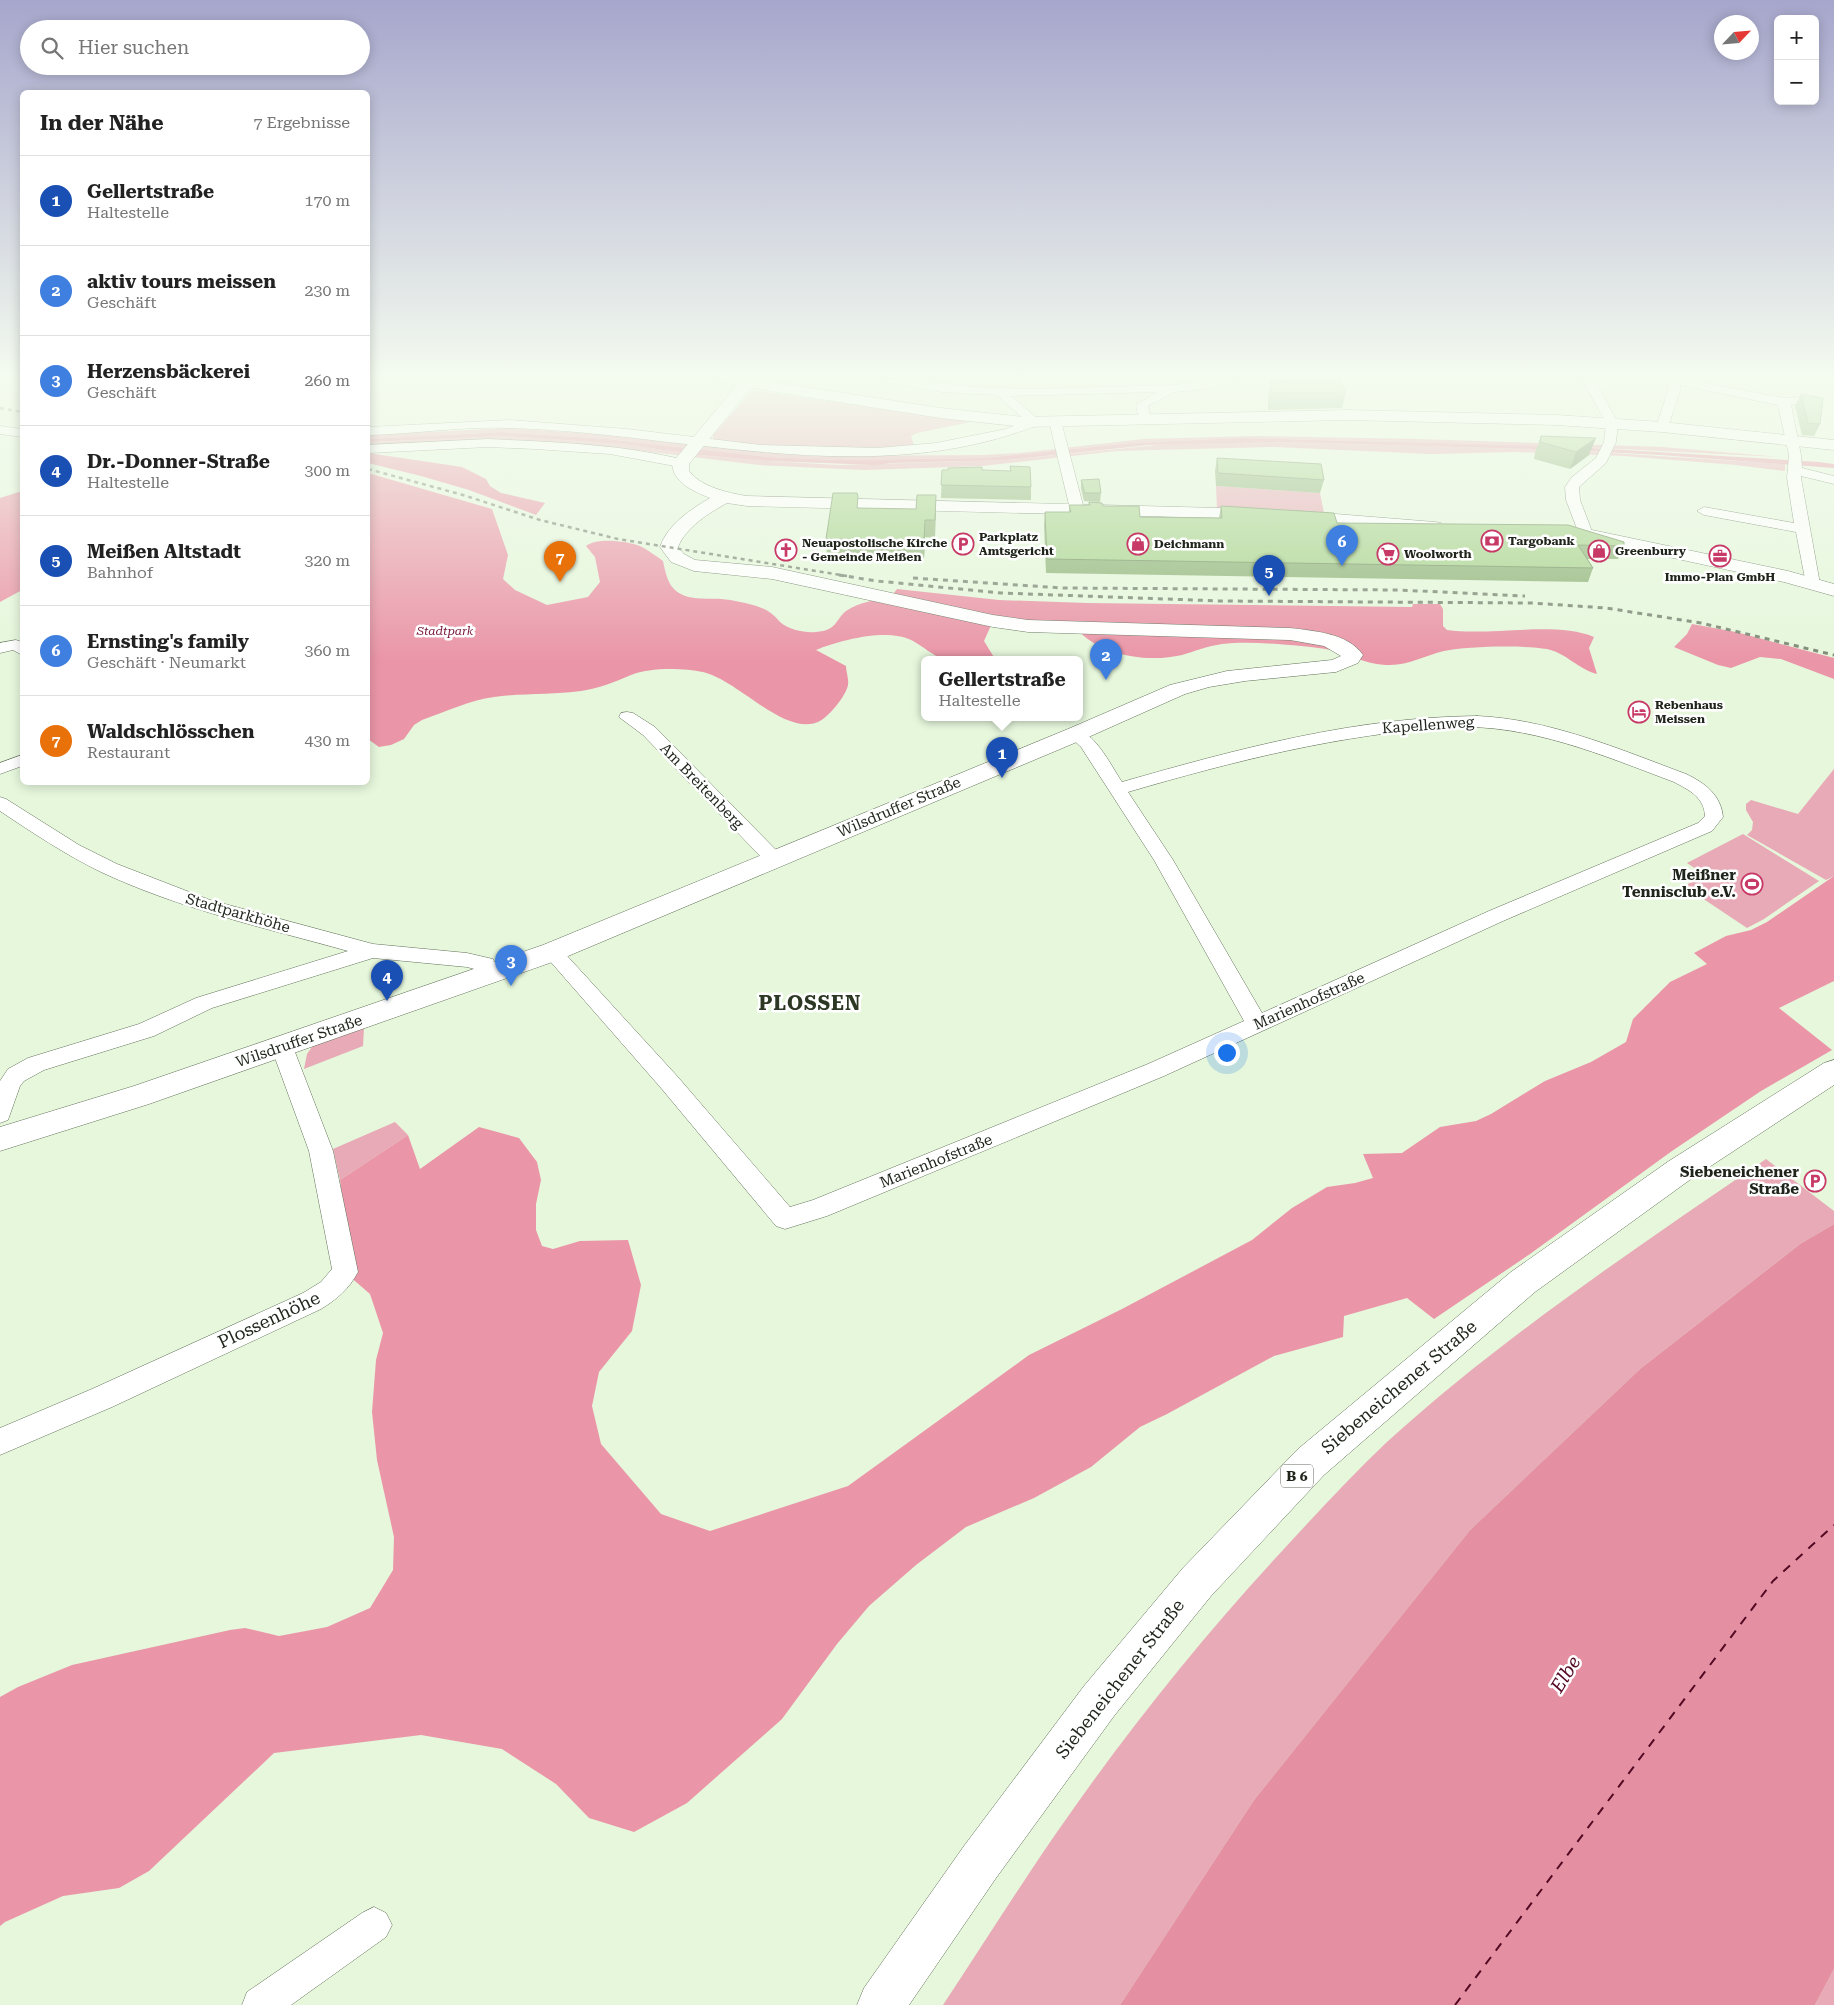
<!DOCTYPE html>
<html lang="de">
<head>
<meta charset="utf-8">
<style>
	:root { --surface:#fff; --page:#f2f2f2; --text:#222; --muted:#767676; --line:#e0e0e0; --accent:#0f766e }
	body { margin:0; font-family:"Roboto Serif",serif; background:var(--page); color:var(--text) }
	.controls { position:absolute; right:15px; top:15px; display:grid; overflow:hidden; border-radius:8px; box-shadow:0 2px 12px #0003 }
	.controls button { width:45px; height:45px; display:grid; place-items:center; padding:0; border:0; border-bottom:1px solid var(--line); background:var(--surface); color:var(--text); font:25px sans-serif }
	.compass { position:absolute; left:1714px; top:15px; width:45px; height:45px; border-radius:50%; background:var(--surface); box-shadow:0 2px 12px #0003; rotate:64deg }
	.you { position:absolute; left:1226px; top:1052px; width:18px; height:18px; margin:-12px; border:4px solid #fff; border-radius:50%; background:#1a73e8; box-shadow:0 0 0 8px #1a73e833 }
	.badge { display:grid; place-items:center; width:32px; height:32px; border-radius:50%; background:var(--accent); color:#fff; font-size:16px; font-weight:700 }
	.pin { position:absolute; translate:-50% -41px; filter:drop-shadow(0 1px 2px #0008) }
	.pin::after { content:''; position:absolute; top:26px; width:18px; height:15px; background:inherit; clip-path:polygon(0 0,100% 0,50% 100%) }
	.popup { position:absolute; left:921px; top:656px; width:162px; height:65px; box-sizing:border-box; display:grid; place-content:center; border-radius:8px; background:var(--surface); filter:drop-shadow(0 1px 4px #0005); font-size:16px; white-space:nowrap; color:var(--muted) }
	.popup b { font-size:19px; color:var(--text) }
	.popup::after { content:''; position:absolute; left:50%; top:100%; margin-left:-10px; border:10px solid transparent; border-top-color:var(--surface) }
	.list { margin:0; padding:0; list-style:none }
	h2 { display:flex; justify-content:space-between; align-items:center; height:65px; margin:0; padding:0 20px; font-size:21px }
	h2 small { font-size:16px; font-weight:400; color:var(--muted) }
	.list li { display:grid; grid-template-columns:32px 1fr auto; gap:15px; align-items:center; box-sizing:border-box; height:90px; padding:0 20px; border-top:1px solid var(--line) }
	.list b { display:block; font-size:19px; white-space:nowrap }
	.list p { margin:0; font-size:16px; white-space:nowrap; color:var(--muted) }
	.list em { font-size:16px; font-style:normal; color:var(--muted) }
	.icon { flex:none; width:28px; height:28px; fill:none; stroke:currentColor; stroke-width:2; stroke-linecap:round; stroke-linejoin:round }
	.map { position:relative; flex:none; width:1834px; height:2005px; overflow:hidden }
	.search { position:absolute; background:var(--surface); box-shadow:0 2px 12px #0003; left:20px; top:20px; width:350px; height:55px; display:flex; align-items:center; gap:12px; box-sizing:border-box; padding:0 18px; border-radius:28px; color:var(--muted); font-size:19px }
	.panel { position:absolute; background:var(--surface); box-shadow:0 2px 12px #0003; left:20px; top:90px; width:350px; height:695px; border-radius:8px }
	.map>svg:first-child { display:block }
</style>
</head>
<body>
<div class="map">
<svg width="1834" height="2005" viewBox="0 0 1834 2005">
	<rect width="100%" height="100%" fill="#e6f7dc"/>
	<g fill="#e7aab6">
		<path d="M752 391H758L970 422 917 433 911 436 914 446C847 449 779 450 713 439V435Z"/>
		<path d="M510 428 614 435 741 450 823 456 983 455 1020 453 1143 439 1255 436 1417 439 1663 447 1780 457 1559 446 1240 438 1130 443 984 458 837 460 769 457 607 439 502 432 368 439V435Z"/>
		<path d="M503 436 621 444 700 455 768 461 839 465 1007 460 1167 444 1281 442 1566 450 1785 464V471L1736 465 1624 456 1514 452 1431 454 1273 447 1117 451 982 466 864 470 759 465 610 447 368 446V442Z"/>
		<path d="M1216 486 1320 493 1324 513 1217 508Z"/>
		<path d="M1834 769V876L1826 880 1747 835 1752 830 1753 822 1746 810V804L1751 800 1798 814Z"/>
		<path d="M1743 834 1819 881 1764 919 1747 928 1684 886 1705 875 1687 863Z"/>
		<path d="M364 1028 363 1046 304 1069 307 1054 314 1044Z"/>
		<path d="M395 1122 408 1135 340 1180 333 1149Z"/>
		<path d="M1766 1159 1834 1211V1224L1800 1244 1640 1369 1470 1530 1254 1800 1120 2005H943C985 1942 1025 1877 1069 1815 1134 1722 1206 1633 1283 1550 1317 1513 1351 1476 1387 1442 1504 1336 1636 1248 1766 1159Z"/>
		<path d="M1834 1969V2005H1815Z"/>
	</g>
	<g fill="#ea96a8">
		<path d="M368 453 462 467 486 479 490 486 501 493 545 503 536 515 469 490 421 476 368 463Z"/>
		<path d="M368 473 492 509 508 555 503 579 515 590 547 605 588 597 600 582 595 557 586 546C596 537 628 541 640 546 648 550 656 556 663 561 665 570 667 582 674 589 685 601 707 598 721 599 733 600 748 603 759 607 768 610 774 615 780 622 789 630 805 633 816 632 838 630 834 621 846 611 859 602 875 600 890 598L897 589 999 600 1087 603 1412 607 1413 604H1440L1443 609V626L1447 630C1491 636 1556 621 1594 637L1589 648 1597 674C1578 669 1566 653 1547 649 1523 645 1468 646 1444 651 1426 655 1409 665 1390 665 1364 665 1354 655 1331 650 1322 648 1311 647 1301 646 1276 644 1247 641 1222 644 1208 646 1195 651 1182 655 1148 663 1099 656 1076 628L993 621 984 641 995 659C979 659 960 662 944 659 936 658 920 644 911 640 887 628 840 640 816 650L846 666C846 672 849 679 848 685 846 696 828 718 818 722 784 736 738 680 703 672 684 668 650 667 631 675 615 682 600 688 581 691 553 695 523 693 494 697 470 700 445 712 422 720L414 725 404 739 391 745 379 747 368 739Z"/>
		<path d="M22 491V590L0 602V498Z"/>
		<path d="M1692 624 1736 632 1834 658V679L1781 659 1760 657 1731 668 1718 665 1674 647 1687 634Z"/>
		<path d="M1834 876V981L1779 1008 1832 1050 1761 1091 1672 1151 1530 1254 1434 1319 1407 1298 1344 1316 1343 1337 1274 1356 1167 1414 1140 1427 1091 1467 1034 1498 966 1527 916 1565 869 1606 837 1644 782 1719 687 1803 634 1832 589 1818 556 1784 502 1749 421 1735 274 1753 149 1871 119 1888 63 1896 5 1922 0 1926V1697L18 1687 72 1665 230 1630 245 1628 279 1636 327 1627 370 1608 393 1570 394 1537 377 1460 372 1412 376 1360 383 1333 370 1294 348 1275 350 1268 340 1180 408 1135 420 1169 479 1127 519 1138 537 1162 541 1180 536 1204V1230L542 1246 553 1249 580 1241 628 1240 641 1285 632 1331 599 1372 592 1406 601 1444 661 1514 710 1531 848 1486 1029 1355 1122 1309 1252 1240 1292 1208 1327 1187 1355 1183 1373 1178 1363 1154 1402 1153 1440 1127 1476 1121 1491 1114 1545 1081 1591 1062 1626 1042 1633 1019 1670 982 1707 964 1694 953 1726 936 1751 930 1767 922Z"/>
	</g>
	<g fill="#e490a2">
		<path d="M502 432 607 439 769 457 837 460 984 458 1130 443 1240 438 1559 446 1819 462 1834 464V468L1661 455 1566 450 1281 442 1149 445 1007 460 891 463 878 465 768 461 700 455 621 444 503 436 368 442V439Z"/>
		<path d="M1834 1224V1969L1815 2005H1120L1254 1800 1470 1530 1640 1369 1800 1244Z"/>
	</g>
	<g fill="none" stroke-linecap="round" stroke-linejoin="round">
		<path stroke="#530924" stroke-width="2" stroke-dasharray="9 8" stroke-linecap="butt" d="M1455 2005 1773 1581 1834 1525"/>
		<g stroke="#64725b" stroke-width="1">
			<g id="street">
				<path d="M878 379H902L972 387 1031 389 1176 385 1219 379H1238L1236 381 1204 389 1174 392 1148 406 1151 419 1145 423 1139 419 1136 405 1157 392 1011 396 1038 419 1040 422 1038 425C872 491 683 433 511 428 463 426 415 434 368 435V427L510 420 627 429 761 445 877 448 936 443 1006 429 1026 421 997 395 942 392 880 381Z"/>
				<path d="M1582 379H1594L1618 423 1616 442 1606 463 1579 487 1580 500 1593 534 1591 537H1581L1579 534 1566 500 1565 487 1572 477 1596 458 1604 442 1606 423Z"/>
				<path d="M1668 379H1683L1784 398 1801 397 1803 400 1801 403 1791 405 1801 455 1802 468 1834 476V484L1801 476V478L1820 584 1818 587H1808L1806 584 1796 532 1704 515 1697 511 1704 507 1794 523 1787 478 1789 455 1778 405 1680 385V391L1668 427 1662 431 1656 427 1668 391Z"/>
				<path d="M1055 417 1061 421 1084 509 1082 512H1072L1070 509 1049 421Z"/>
				<path d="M0 426 22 429V437L0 434Z"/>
				<path d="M488 439C554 442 620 444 685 460L687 463 680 467 610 454 535 449 488 447 368 453V445Z"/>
				<path d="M16 640 22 642V655L13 650 0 653V643Z"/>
				<path d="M627 712 633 713 655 727 781 855 784 859 781 863 774 865 767 863 643 735 619 717 621 713Z"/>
				<path d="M1477 716C1549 719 1619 749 1686 774 1705 783 1721 795 1723 817L1712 831 1503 921 1164 1076 827 1216 785 1229 776 1226 661 1088 542 952 545 947 552 945 559 947 677 1076 790 1207 813 1200 1148 1064 1244 1021 1154 860 1081 747 1067 734 1070 730C1092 725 1111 766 1122 782 1237 749 1356 717 1477 716ZM1452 727C1530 724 1602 755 1674 782 1689 790 1704 797 1705 816L1698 823 1489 911 1262 1013 1173 860 1128 792C1234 761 1341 734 1452 727Z"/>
				<path d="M22 755V766L0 774V763Z"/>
				<path d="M0 797 6 799 79 845 117 864 210 900 373 944 467 953 493 959 500 974 497 979 490 981 483 979 478 970 467 967 373 958 212 1008 154 1036 44 1070 24 1081 20 1086 8 1120 0 1123V1081L8 1069 28 1058 139 1024 196 998 348 951C265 928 180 909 101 872 66 855 33 833 0 811Z"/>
				<path d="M282 1039 290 1041 293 1047 333 1151 358 1272C349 1289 337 1299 321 1309L112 1407 0 1455V1428L92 1389 303 1293 321 1282 332 1269 309 1151 271 1047 274 1041Z"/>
				<path d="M374 1907 386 1913 392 1925 386 1937 291 2005H242L247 1992 362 1913Z"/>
			</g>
		</g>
		<g stroke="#64725b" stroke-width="1">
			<g id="secondary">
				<path d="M717 379H754L940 408 1024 417 1347 410 1556 415 1662 422 1834 440V450L1662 432 1556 425 1347 420 1024 427 940 418 751 388 689 464V471C701 487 728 493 747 496L1258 509 1264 510 1267 514 1264 518 1258 519 747 506 727 503C709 513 686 527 678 547L684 554 695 560 772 567 993 615 1028 620 1290 628C1314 631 1348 633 1363 655L1358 663 1336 672 1245 681 1209 687 1185 694 1084 739 561 959 149 1104 0 1151V1127L134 1086 543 945 1068 729 1170 685 1227 671 1332 660 1341 656 1324 646 1290 640 1028 632 993 627 772 579 694 571 671 562 660 547C668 524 690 510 710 498 693 491 673 483 672 463L737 385 720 382Z"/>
				<path d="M1298 511 1435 522 1441 523 1444 527 1441 531 1435 532 1292 520 1289 516 1292 512Z"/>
				<path d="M1587 529 1788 571 1834 584V596L1784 582 1581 538 1578 534 1581 530Z"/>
			</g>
		</g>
		<g stroke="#64725b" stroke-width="1">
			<path id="primary" d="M1834 1060V1085L1691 1179 1535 1292 1324 1475 1211 1596 1114 1716 996 1878 909 2005H857L864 1988 964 1846 1084 1686 1183 1568 1298 1449 1511 1272 1669 1161 1824 1063Z"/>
		</g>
		<use href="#street" fill="#fff" fill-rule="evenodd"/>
		<use href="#secondary" fill="#fff" fill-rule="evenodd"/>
		<use href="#primary" fill="#fff" fill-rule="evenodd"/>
		<g stroke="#7e8977" stroke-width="2.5" stroke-dasharray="4 4" stroke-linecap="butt">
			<path d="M0 408 22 412"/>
			<path d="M368 469 463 495 540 520 618 539 847 576"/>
		</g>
		<g stroke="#7e8977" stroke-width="3" stroke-dasharray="5 5" stroke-linecap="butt">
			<path d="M839 575 877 581 1001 593 1221 601 1531 603 1606 608 1701 623 1834 655"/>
			<path d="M913 578 1063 588 1399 590 1525 596"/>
		</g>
	</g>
	<g fill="#91b57a">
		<path d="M1271 381 1346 392 1342 408 1268 410V397Z"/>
		<path d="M1801 394 1820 424 1814 436 1802 435 1795 406Z"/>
		<path d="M1541 436 1589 455 1570 469 1534 459 1535 453Z"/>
		<path d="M1217 458 1324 480 1320 493 1216 486 1215 471Z"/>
		<path d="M1010 466 1031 487V500L941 498 942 470 1010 471Z"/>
		<path d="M1081 480 1101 493 1100 502 1084 501 1081 489Z"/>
		<path d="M1089 502 1103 506 1140 517 1219 518 1221 506 1337 523 1624 546 1618 559H1587L1593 568 1588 582 1046 573 1044 525 1045 512H1069V505H1088Z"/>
		<path d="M859 508 936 513 935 538 925 537 924 558 827 557 826 539Z"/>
	</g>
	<g fill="#769463">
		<path d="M1596 438 1589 455 1570 469 1576 452Z"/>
		<path d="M925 520V537L924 558V540Z"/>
	</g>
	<g fill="#a9d38e" stroke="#769463">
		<path d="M1323 379H1340L1346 392 1272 393 1271 381Z"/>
		<path d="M1801 394 1823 398 1820 424 1808 423Z"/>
		<path d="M1541 436 1596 438 1576 452 1540 442Z"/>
		<path d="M1217 458 1321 464 1324 480 1218 473Z"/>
		<path d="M1010 466 1030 467 1031 487 941 485 942 470H948V468L982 467V470L1011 471Z"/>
		<path d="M1099 479 1101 493H1085L1081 480Z"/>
		<path d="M833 493H857L858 496 857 508 916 509 917 495H936L935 520H925L924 540 826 539Z"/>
		<path d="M1089 502 1102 503 1103 506H1139L1140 517 1222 518 1221 506 1334 513 1337 523 1568 525 1624 542V546L1578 545 1593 568 1047 559 1045 512H1071L1069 505H1090Z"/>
	</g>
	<linearGradient id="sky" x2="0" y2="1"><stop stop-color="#a6a6cc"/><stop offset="0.57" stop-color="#f4fbef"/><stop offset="1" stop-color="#f4fbef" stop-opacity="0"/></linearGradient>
	<rect width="1834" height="660" fill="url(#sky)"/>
	<defs>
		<g id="bank-ring" transform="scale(1.125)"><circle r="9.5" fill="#fff" stroke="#c73966" stroke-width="1.5"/><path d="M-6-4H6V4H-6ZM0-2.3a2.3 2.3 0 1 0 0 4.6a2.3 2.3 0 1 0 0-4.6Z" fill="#c73966"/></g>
		<g id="parking-ring" transform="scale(1.125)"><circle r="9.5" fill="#fff" stroke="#c73966" stroke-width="1.5"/><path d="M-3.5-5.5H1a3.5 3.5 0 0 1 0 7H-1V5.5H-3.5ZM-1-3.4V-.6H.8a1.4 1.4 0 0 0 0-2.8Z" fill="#c73966"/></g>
		<g id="shop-ring" transform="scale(1.125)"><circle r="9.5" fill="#fff" stroke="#c73966" stroke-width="1.5"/><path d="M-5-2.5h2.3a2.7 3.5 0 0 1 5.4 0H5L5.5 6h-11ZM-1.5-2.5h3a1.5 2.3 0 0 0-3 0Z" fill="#c73966"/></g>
		<g id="church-ring" transform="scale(1.125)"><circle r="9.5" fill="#fff" stroke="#c73966" stroke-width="1.5"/><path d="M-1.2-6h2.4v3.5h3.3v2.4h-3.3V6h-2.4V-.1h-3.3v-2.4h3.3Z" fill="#c73966"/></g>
		<g id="supermarket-ring" transform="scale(1.125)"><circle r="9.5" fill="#fff" stroke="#c73966" stroke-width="1.5"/><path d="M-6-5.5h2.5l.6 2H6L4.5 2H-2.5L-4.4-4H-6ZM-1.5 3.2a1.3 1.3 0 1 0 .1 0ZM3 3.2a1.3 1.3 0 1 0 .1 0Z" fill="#c73966"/></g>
		<g id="office-ring" transform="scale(1.125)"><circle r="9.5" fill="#fff" stroke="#c73966" stroke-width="1.5"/><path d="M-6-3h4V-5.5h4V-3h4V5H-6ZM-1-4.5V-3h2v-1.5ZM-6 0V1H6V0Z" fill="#c73966"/></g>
		<g id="hotel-ring" transform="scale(1.125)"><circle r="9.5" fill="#fff" stroke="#c73966" stroke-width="1.5"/><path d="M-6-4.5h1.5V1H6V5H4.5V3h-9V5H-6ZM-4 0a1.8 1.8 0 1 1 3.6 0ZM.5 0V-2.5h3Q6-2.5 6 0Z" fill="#c73966"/></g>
		<g id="stadium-ring" transform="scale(1.125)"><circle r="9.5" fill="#fff" stroke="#c73966" stroke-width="1.5"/><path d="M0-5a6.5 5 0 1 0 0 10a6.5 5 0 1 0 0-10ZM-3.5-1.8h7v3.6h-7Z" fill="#c73966"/></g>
	</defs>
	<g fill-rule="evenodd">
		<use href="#bank-ring" x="1492" y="541"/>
		<use href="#parking-ring" x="963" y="544"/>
		<use href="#shop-ring" x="1138" y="544"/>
		<use href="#church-ring" x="786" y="550"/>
		<use href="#shop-ring" x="1599" y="551"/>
		<use href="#supermarket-ring" x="1388" y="554"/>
		<use href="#office-ring" x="1720" y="556"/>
		<use href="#hotel-ring" x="1639" y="712"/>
		<use href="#stadium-ring" x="1752" y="884"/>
		<use href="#parking-ring" x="1815" y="1181"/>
	</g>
	<g text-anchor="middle" stroke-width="5" stroke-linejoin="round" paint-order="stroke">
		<g font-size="12" font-weight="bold" fill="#1f251b" stroke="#fff" text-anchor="start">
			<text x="979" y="541">Parkplatz<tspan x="979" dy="14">Amtsgericht</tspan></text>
			<text x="1508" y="545">Targobank</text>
			<text x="802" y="547">Neuapostolische Kirche<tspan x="802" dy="14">- Gemeinde Meißen</tspan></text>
			<text x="1154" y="548">Deichmann</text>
			<text x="1615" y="555">Greenburry</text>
			<text x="1404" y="558">Woolworth</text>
			<text x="1720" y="581" text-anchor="middle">Immo-Plan GmbH</text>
			<text x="1655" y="709">Rebenhaus<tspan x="1655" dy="14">Meissen</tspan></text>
		</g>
		<g font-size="12" font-style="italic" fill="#761437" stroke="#fff">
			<text x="445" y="635">Stadtpark</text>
		</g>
		<rect fill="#fff" stroke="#62665f" stroke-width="1" x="1281" y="1464.5" width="32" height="23" rx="4"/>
		<g font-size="14" font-weight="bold" fill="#1f251b">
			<text x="1297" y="1481">B 6</text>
		</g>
		<g font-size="15" fill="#1f251b" stroke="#fff">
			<text transform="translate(1428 725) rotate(-4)" y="5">Kapellenweg</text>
			<text transform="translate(702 786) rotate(46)" y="5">Am Breitenberg</text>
			<text transform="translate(899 807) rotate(-23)" y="5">Wilsdruffer Straße</text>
			<text transform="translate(238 913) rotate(16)" y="5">Stadtparkhöhe</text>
			<text transform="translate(1309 1001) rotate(-24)" y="5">Marienhofstraße</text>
			<text transform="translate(299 1041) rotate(-19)" y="5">Wilsdruffer Straße</text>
			<text transform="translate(936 1161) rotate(-22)" y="5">Marienhofstraße</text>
		</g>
		<g font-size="15" font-weight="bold" fill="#1f251b" stroke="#fff" text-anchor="end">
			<text x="1736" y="880">Meißner<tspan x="1736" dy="17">Tennisclub e.V.</tspan></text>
			<text x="1799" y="1177">Siebeneichener<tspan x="1799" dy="17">Straße</tspan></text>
		</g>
		<g font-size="18" fill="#1f251b" stroke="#fff">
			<text transform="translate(269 1320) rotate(-25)" y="6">Plossenhöhe</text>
			<text transform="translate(1399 1387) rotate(-40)" y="6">Siebeneichener Straße</text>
			<text transform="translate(1120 1679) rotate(-52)" y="6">Siebeneichener Straße</text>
		</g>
		<g font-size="19" font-style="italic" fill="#530924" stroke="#fff">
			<text transform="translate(1565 1674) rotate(-58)" y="7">Elbe</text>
		</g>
		<g font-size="20" font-weight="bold" letter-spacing="1" fill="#2c3824" stroke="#fff">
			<text x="810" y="1010">PLOSSEN</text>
		</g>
	</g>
</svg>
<div class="controls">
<button>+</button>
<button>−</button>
</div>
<svg class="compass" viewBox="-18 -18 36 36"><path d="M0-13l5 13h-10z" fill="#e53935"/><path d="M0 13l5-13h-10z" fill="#767676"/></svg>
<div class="you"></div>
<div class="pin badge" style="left:1002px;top:778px;background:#1a4fb4">1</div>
<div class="popup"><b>Gellertstraße</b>Haltestelle</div>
<div class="pin badge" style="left:1106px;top:680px;background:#3f7fe0">2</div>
<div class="pin badge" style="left:511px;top:986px;background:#3f7fe0">3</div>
<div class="pin badge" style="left:387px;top:1001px;background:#1a4fb4">4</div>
<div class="pin badge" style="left:1269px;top:596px;background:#1a4fb4">5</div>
<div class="pin badge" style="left:1342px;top:566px;background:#3f7fe0">6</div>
<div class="pin badge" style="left:560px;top:582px;background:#e8710a">7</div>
<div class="search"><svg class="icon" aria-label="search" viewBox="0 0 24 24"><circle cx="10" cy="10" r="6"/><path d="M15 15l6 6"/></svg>Hier suchen</div>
<section class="panel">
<h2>In der Nähe<small>7 Ergebnisse</small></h2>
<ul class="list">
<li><span class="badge" style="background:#1a4fb4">1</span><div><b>Gellertstraße</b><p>Haltestelle</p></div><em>170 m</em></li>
<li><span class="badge" style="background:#3f7fe0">2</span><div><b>aktiv tours meissen</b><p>Geschäft</p></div><em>230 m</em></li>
<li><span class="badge" style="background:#3f7fe0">3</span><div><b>Herzensbäckerei</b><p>Geschäft</p></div><em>260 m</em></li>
<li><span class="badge" style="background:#1a4fb4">4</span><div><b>Dr.-Donner-Straße</b><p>Haltestelle</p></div><em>300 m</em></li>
<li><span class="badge" style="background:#1a4fb4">5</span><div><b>Meißen Altstadt</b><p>Bahnhof</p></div><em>320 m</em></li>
<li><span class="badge" style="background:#3f7fe0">6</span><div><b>Ernsting's family</b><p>Geschäft · Neumarkt</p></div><em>360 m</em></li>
<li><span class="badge" style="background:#e8710a">7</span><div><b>Waldschlösschen</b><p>Restaurant</p></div><em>430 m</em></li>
</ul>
</section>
</div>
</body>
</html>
